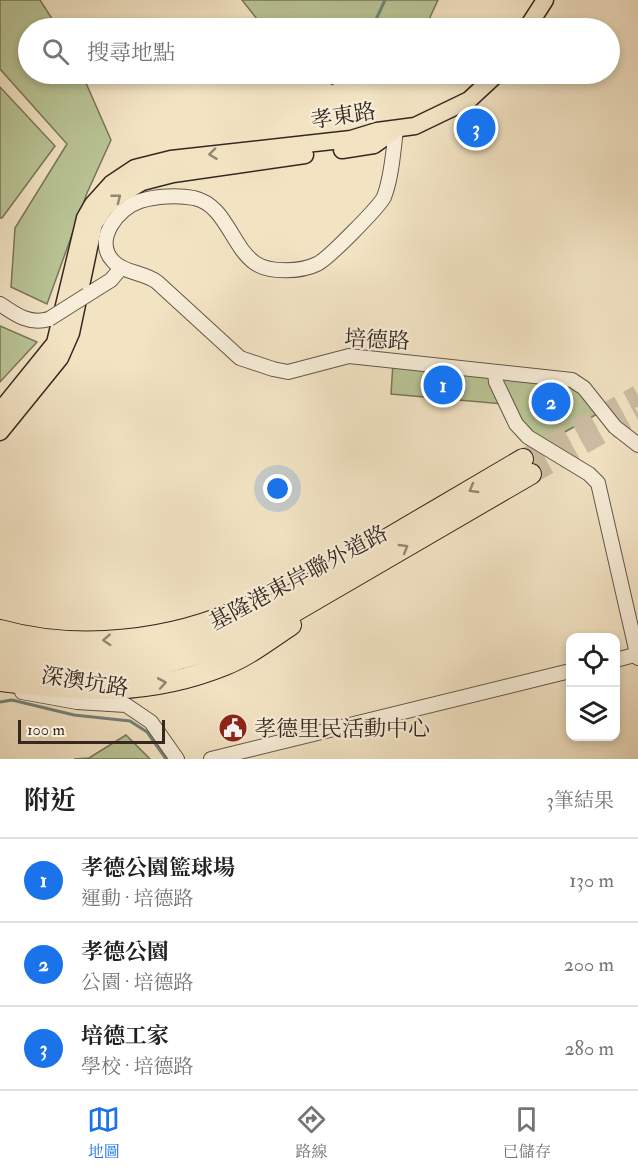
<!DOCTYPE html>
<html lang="zh-TW">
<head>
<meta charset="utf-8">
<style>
	:root { --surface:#fff; --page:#f2f2f2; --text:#202124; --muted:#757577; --line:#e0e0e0; --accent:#1a73e8 }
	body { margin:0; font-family:"IM FELL Double Pica","Noto Serif TC",serif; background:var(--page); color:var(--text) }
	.controls { position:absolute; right:18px; bottom:18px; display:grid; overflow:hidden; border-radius:12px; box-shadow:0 3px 9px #0003 }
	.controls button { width:54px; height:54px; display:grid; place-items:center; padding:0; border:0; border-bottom:2px solid var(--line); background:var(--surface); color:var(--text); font:30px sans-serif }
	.scale { position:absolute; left:18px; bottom:15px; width:147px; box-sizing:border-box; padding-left:6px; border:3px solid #362821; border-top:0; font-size:16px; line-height:21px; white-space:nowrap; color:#362821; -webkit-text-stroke:4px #f7edd8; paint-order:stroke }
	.you { position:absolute; left:278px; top:489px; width:21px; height:21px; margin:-15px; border:4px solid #fff; border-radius:50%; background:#1a73e8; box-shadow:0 0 0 9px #1a73e833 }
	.badge { display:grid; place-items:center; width:39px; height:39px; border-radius:50%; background:var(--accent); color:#fff; font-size:20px; font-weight:700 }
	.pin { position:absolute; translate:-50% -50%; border:3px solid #fff; box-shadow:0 2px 6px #0006 }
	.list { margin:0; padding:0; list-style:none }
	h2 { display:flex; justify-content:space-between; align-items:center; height:78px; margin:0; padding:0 24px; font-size:26px }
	h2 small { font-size:20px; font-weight:400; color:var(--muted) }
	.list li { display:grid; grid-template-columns:39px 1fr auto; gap:18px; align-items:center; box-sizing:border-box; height:84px; padding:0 24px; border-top:2px solid var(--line) }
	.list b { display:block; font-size:22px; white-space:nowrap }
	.list p { margin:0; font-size:20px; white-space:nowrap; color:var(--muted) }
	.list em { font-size:20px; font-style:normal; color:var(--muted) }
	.icon { flex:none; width:33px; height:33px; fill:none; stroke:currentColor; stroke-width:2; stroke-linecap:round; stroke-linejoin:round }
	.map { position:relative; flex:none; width:638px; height:759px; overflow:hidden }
	.search { position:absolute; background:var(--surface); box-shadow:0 3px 9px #0003; left:18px; right:18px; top:18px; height:66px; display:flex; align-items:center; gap:15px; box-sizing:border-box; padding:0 21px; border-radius:33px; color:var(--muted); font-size:22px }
	.sheet { height:330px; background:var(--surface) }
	nav { display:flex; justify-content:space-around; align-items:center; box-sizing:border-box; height:84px; border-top:2px solid var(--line); background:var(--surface); font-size:16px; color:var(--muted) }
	nav a { display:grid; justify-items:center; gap:3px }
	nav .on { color:var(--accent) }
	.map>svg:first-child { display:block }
</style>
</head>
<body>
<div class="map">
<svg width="638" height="759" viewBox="0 0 638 759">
	<rect width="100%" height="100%" fill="#f2e3c3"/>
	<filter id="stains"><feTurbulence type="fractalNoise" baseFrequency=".00333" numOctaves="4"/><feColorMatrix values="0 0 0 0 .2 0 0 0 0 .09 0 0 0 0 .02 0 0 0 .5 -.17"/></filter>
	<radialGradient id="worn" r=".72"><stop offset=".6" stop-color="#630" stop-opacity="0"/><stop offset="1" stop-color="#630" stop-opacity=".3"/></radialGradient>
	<g fill="#b9c495" stroke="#78765b" stroke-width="1.5">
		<path d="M0 0H40L58 28H28V74H82L111 140 87 193 47 304 11 287 15 228 67 144 0 69Z"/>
		<path d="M242 0H438L425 28H264Z"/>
		<path d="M0 87 55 146 2 218H0Z"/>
		<path d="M0 326 37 342 0 382Z"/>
		<path d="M393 363 490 376 503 404 391 394Z"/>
		<path d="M499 376 568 382 585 392 599 413 545 443 519 422Z"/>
		<path d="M126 735 150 759H74L89 758Z"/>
	</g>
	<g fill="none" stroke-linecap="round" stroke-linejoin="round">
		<g stroke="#73827a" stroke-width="3">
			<path d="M372 28 385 0"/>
			<path d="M332 84 346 74"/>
			<path d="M0 702 12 700 74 715 130 721 147 732 166 759"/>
		</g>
		<g stroke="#ccbea3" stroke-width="20" stroke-dasharray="20 10" stroke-linecap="butt">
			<path d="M523 459 638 395"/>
			<path d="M531 474 638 413"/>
		</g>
		<g stroke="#65574a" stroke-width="16">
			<g id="minor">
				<path d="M396 130C393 152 392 176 384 197 379 207 327 260 317 264 301 272 269 273 255 263 231 246 226 205 194 198 178 195 156 196 140 201 118 208 93 240 113 261 123 273 144 272 157 282L240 358 273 369 288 372 349 356 572 380 584 388 615 427 638 445"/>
				<path d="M87 295 111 280 121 268"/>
				<path d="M0 304C16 315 30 325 49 319"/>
				<path d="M495 373 496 382 516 424 528 437 589 474 598 483 638 658"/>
				<path d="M616 660 638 654"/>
				<path d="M22 692 77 702 126 705 151 722 177 759"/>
				<path d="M211 759 570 671"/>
			</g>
		</g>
		<g stroke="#362821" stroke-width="19">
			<g id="major">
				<path d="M527 28 545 0"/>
				<path d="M342 150 374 145 395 130"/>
				<path d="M0 411 55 343 85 218 93 204 111 184 135 168 171 159 351 139 377 131 415 126 469 100 497 74"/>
				<path d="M0 432 60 358 71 333 94 224 104 209 118 196 142 182 173 174 305 155"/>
			</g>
		</g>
		<g stroke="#362821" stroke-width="22">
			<g id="highway">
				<path d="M0 630C79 652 172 641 246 607"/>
				<path d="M0 647C23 652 48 659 72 659 181 663 256 616 346 563 405 528 464 494 523 459"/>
				<path d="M0 662 75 674 150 667 217 649 292 613 531 474"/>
				<path d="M0 681C79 692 149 696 225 665 248 656 270 639 291 625"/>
			</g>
		</g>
		<use href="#minor" stroke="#f7edd8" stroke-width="14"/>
		<use href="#major" stroke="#f2e3c3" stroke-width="16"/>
		<use href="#highway" stroke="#f2e3c3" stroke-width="20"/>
		<g stroke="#65574a" stroke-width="16" stroke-linecap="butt">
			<path id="minor-bridge" d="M49 319 87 295"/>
		</g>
		<use href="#minor-bridge" stroke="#f7edd8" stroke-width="14"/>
	</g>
	<defs><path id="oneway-chevron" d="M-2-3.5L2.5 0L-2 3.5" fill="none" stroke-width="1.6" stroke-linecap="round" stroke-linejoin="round" transform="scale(1.5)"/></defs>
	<g stroke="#948672">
		<use href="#oneway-chevron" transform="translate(213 154) rotate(173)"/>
		<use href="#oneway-chevron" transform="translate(117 198) rotate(-38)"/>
		<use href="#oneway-chevron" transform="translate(473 489) rotate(150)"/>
		<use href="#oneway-chevron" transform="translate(404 548) rotate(-30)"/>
		<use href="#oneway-chevron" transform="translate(107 640) rotate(177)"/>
		<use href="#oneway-chevron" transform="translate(162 683) rotate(-10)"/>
	</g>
	<defs>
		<g id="civic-disc" transform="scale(1.5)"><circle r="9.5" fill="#8f2418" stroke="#f7edd8"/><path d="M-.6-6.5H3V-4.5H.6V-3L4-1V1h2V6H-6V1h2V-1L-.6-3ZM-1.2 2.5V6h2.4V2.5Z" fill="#fff"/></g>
	</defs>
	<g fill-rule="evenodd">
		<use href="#civic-disc" x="233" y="728"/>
	</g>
	<g text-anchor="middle" stroke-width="4.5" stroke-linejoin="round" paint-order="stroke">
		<g font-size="22" fill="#362821" stroke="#f7edd8">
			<text transform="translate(343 115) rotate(-9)" y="8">孝東路</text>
			<text transform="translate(377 339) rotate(3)" y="8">培德路</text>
			<text transform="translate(298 577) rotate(-28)" y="8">基隆港東岸聯外道路</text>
			<text transform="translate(85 681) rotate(9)" y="8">深澳坑路</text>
		</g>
		<g font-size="22" fill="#362821" stroke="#f7edd8" text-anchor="start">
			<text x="254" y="736">孝德里民活動中心</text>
		</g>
	</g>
	<rect width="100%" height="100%" filter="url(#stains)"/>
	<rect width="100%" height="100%" fill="url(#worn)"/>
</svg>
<div class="controls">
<button><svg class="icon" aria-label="locate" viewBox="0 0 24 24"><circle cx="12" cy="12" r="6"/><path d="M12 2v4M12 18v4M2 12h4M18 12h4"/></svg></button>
<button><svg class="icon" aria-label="layers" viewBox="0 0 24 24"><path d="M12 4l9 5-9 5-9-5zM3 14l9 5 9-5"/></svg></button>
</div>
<div class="scale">100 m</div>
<div class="you"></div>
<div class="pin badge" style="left:443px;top:385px">1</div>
<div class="pin badge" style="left:551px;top:402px">2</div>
<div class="pin badge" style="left:476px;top:128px">3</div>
<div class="search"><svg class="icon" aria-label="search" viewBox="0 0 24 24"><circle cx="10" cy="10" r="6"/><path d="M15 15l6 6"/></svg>搜尋地點</div>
</div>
<section class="sheet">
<h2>附近<small>3筆結果</small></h2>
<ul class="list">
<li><span class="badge">1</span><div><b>孝德公園籃球場</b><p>運動 · 培德路</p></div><em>130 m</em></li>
<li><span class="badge">2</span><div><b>孝德公園</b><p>公園 · 培德路</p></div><em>200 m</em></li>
<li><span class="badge">3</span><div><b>培德工家</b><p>學校 · 培德路</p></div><em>280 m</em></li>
</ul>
</section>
<nav>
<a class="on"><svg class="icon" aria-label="map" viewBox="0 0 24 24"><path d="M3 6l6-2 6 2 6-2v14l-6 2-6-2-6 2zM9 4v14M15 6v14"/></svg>地圖</a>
<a><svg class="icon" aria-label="directions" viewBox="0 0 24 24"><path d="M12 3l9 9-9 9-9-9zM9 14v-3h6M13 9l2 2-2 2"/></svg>路線</a>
<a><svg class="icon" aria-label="saved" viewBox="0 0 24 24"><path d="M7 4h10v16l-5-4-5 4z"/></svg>已儲存</a>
</nav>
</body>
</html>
